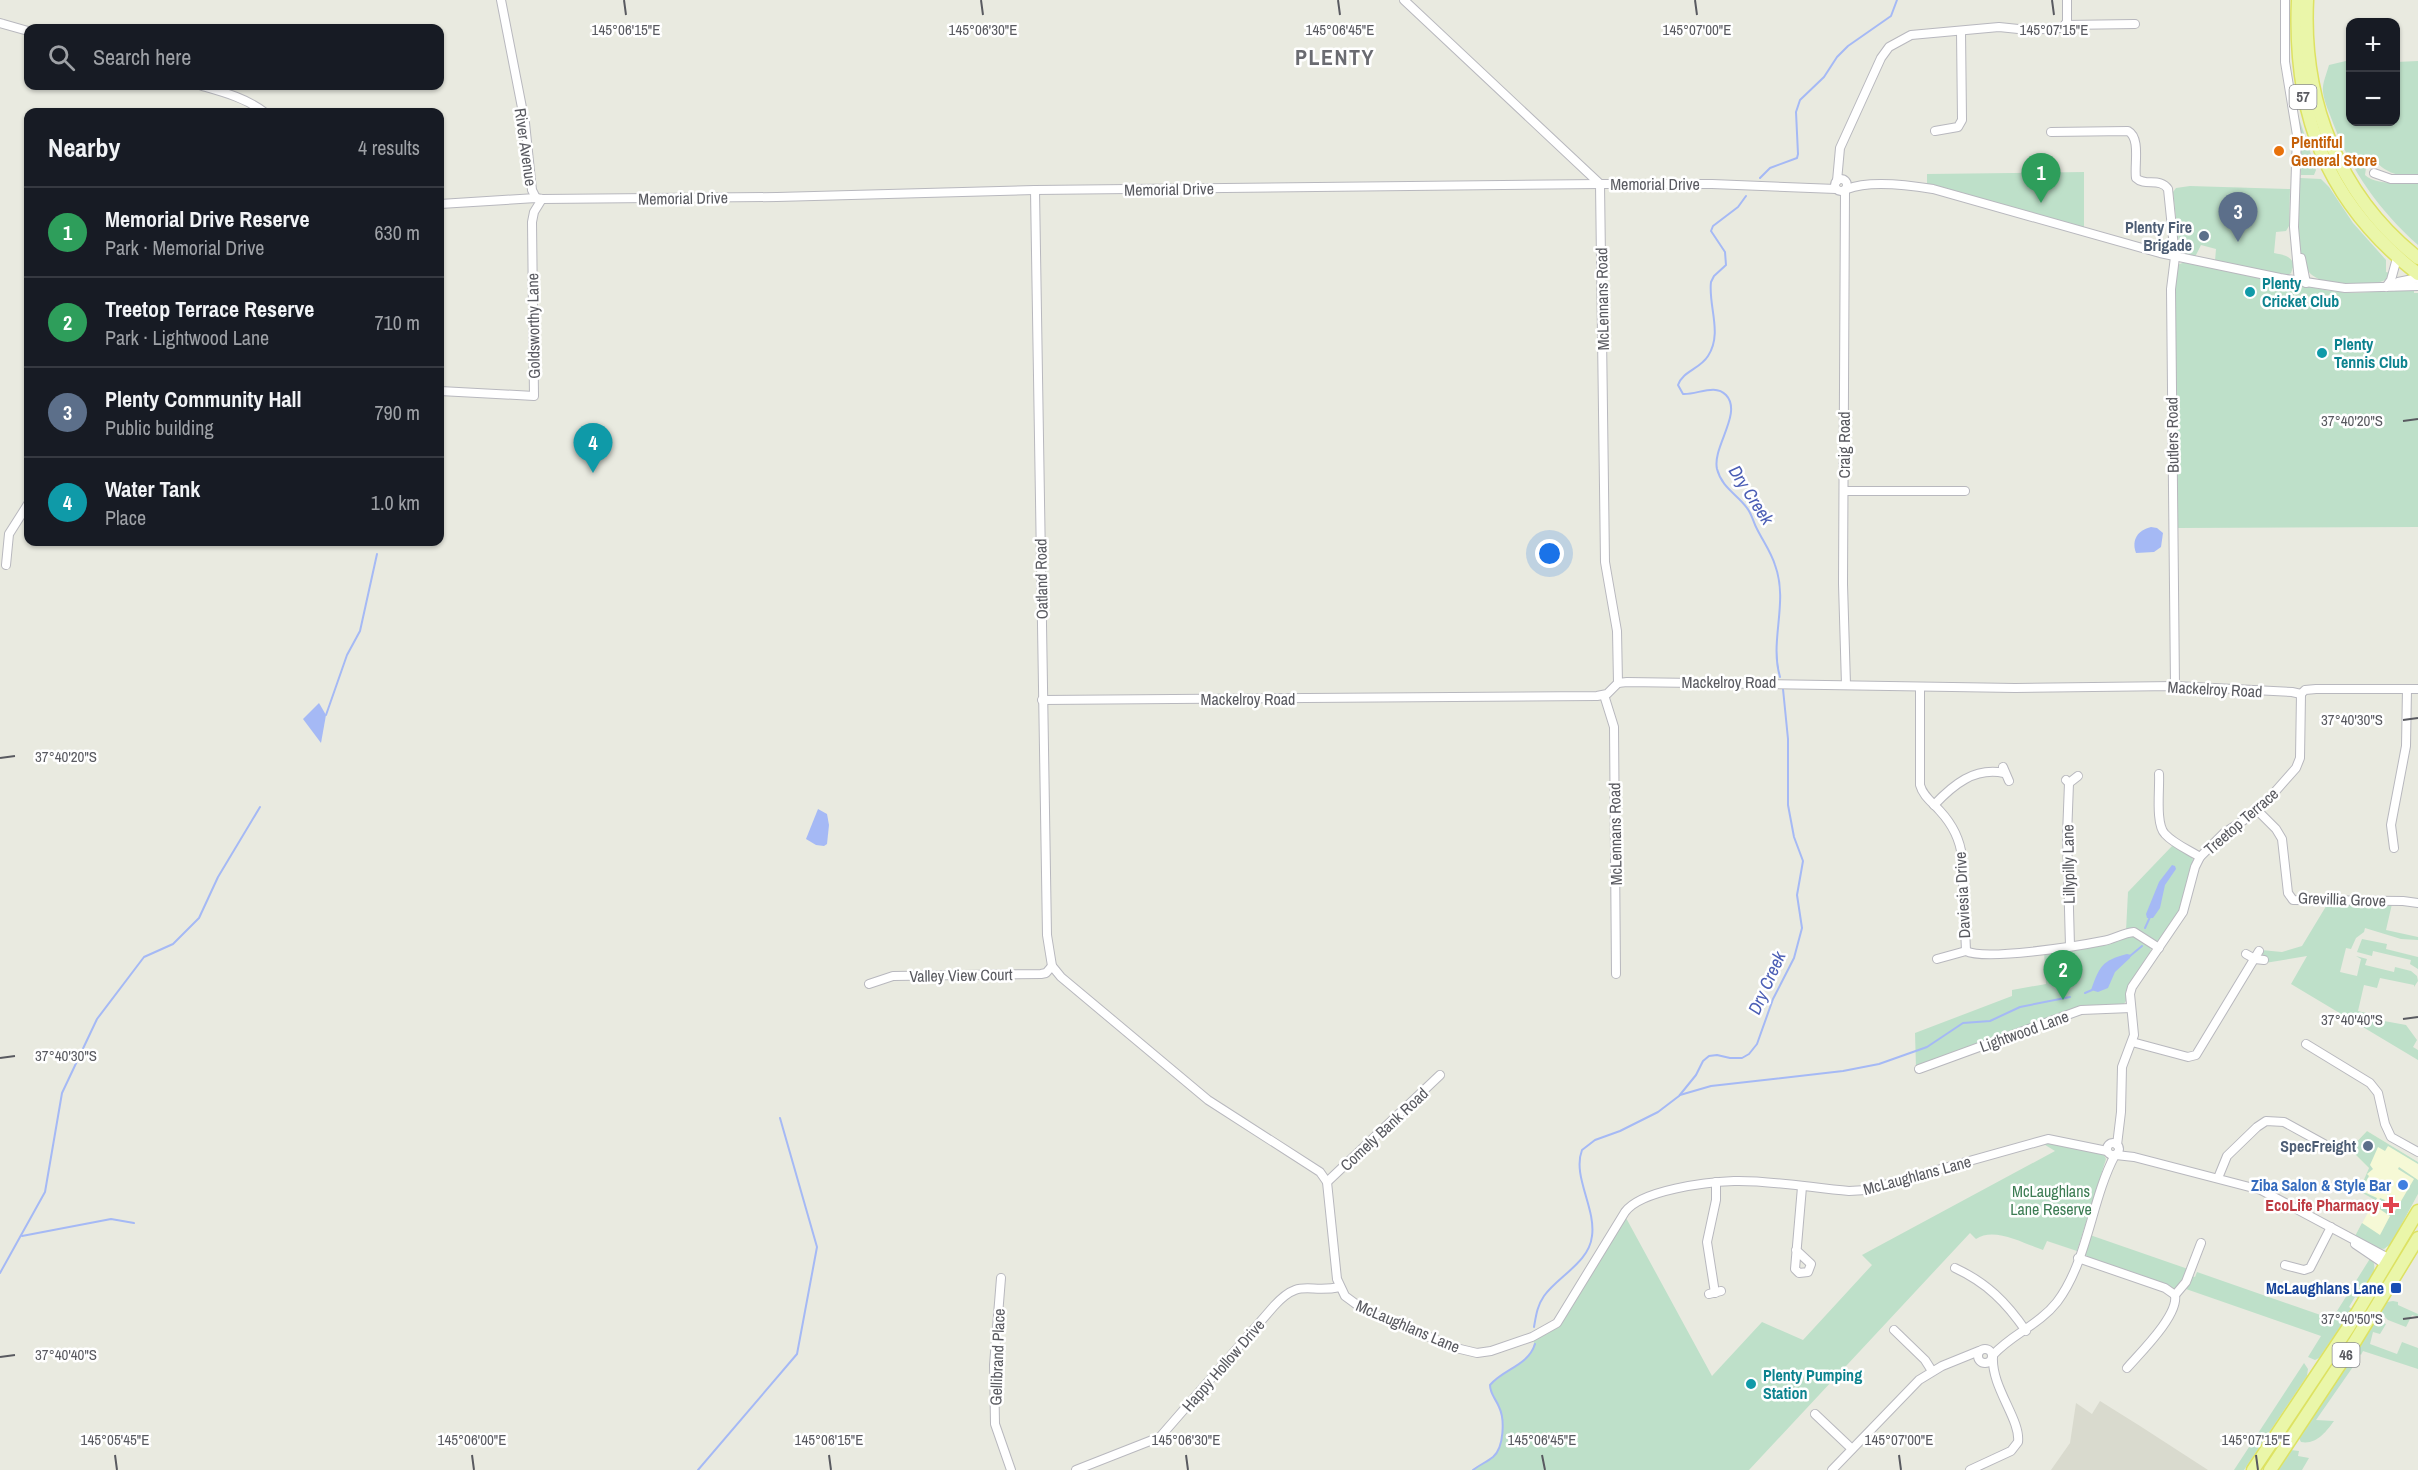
<!DOCTYPE html>
<html lang="en">
<head>
<meta charset="utf-8">
<style>
	:root { --surface:#171b24; --page:#242831; --text:#f1f3f6; --muted:#9ea1a6; --line:#363941; --accent:#1a73e8 }
	body { margin:0; font-family:"Archivo Narrow",sans-serif; background:var(--page); color:var(--text) }
	.controls { position:absolute; right:18px; top:18px; display:grid; overflow:hidden; border-radius:12px; box-shadow:0 2px 4px #0004 }
	.controls button { width:54px; height:54px; display:grid; place-items:center; padding:0; border:0; border-bottom:2px solid var(--line); background:var(--surface); color:var(--text); font:30px sans-serif }
	.you { position:absolute; left:1550px; top:554px; width:21px; height:21px; margin:-15px; border:4px solid #fff; border-radius:50%; background:#1a73e8; box-shadow:0 0 0 9px #1a73e833 }
	.badge { display:grid; place-items:center; width:39px; height:39px; border-radius:50%; background:var(--accent); color:#fff; font-size:20px; font-weight:700 }
	.pin { position:absolute; translate:-50% -50px; filter:drop-shadow(0 2px 3px #0008) }
	.pin::after { content:''; position:absolute; top:32px; width:21px; height:18px; background:inherit; clip-path:polygon(0 0,100% 0,50% 100%) }
	.list { margin:0; padding:0; list-style:none }
	h2 { display:flex; justify-content:space-between; align-items:center; height:78px; margin:0; padding:0 24px; font-size:26px }
	h2 small { font-size:20px; font-weight:400; color:var(--muted) }
	.list li { display:grid; grid-template-columns:39px 1fr auto; gap:18px; align-items:center; box-sizing:border-box; height:90px; padding:0 24px; border-top:2px solid var(--line) }
	.list b { display:block; font-size:22px; white-space:nowrap }
	.list p { margin:0; font-size:20px; white-space:nowrap; color:var(--muted) }
	.list em { font-size:20px; font-style:normal; color:var(--muted) }
	.icon { flex:none; width:33px; height:33px; fill:none; stroke:currentColor; stroke-width:2; stroke-linecap:round; stroke-linejoin:round }
	.map { position:relative; flex:none; width:2418px; height:1470px; overflow:hidden }
	.search { position:absolute; background:var(--surface); box-shadow:0 2px 4px #0004; left:24px; top:24px; width:420px; height:66px; display:flex; align-items:center; gap:15px; box-sizing:border-box; padding:0 21px; border-radius:12px; color:var(--muted); font-size:22px }
	.panel { position:absolute; background:var(--surface); box-shadow:0 2px 4px #0004; left:24px; top:108px; width:420px; height:438px; border-radius:12px }
	.map>svg:first-child { display:block }
</style>
</head>
<body>
<div class="map">
<svg width="2418" height="1470" viewBox="0 0 2418 1470">
	<rect width="100%" height="100%" fill="#e9eae0"/>
	<path fill="#f6f9d6" d="M2367 1131 2418 1162V1194L2396 1235 2389 1247 2384 1249 2355 1236 2375 1200 2359 1191 2369 1168 2350 1149Z"/>
	<path fill="#d9dace" d="M2100 1401 2140 1426 2208 1470H2051L2070 1443 2076 1403 2092 1414Z"/>
	<g fill="#bee0c9">
		<path d="M2350 60V122H2396V62L2418 61V176C2400 176 2390 175 2377 163H2370L2366 168 2365 175C2377 186 2402 182 2418 182V245C2379 210 2352 172 2333 123 2330 114 2324 102 2323 92 2322 83 2327 73 2329 65Z"/>
		<path d="M2298 115 2316 170 2314 175H2301V144Z"/>
		<path d="M2084 172V228L1927 184V174Z"/>
		<path d="M2300 178 2321 179 2329 187 2353 223 2386 260V272L2390 273 2385 280C2373 286 2357 284 2343 284 2333 283 2321 282 2312 275 2292 258 2299 202 2300 178Z"/>
		<path d="M2190 186 2290 189 2289 226 2286 231 2276 232 2274 253C2283 255 2290 255 2294 264L2291 273 2287 276 2215 261 2216 249 2201 245 2195 257 2180 253 2173 192 2176 188Z"/>
		<path d="M2185 262 2330 291 2351 293 2414 290V293H2418V527L2177 528 2175 286 2177 265Z"/>
		<path d="M2174 844 2192 856 2193 860 2181 908 2161 939 2157 941 2126 931 2128 892Z"/>
		<path d="M2328 903 2392 904 2386 930 2418 937V940L2401 939 2365 928 2364 932 2356 938 2351 949 2346 948 2340 972 2357 976 2361 959 2356 956 2367 959 2365 965 2394 972 2395 967 2411 971 2417 976 2418 981 2414 987V985L2380 978 2377 988 2364 985 2358 1011 2382 1017 2384 1021 2406 1025 2417 1040 2413 1047 2418 1050V1060L2291 984 2307 956 2265 963 2261 950 2282 952 2302 946Z"/>
		<path d="M2133 935 2150 946 2151 951 2128 986 2126 1001 2123 1005 2087 1008 1916 1068 1915 1033 2012 996V990L2046 984 2044 952Z"/>
		<path d="M2362 939 2387 944 2386 949 2418 957V969L2410 964 2411 960 2373 951 2372 956 2357 952Z"/>
		<path d="M2367 1131 2418 1162V1164L2388 1146 2385 1151 2378 1147 2370 1165 2373 1169 2367 1174 2369 1176 2364 1185V1192L2377 1198 2372 1211 2370 1210 2375 1200 2359 1191 2369 1168 2350 1149Z"/>
		<path d="M2050 1141 2103 1153 2106 1159 2077 1251 2047 1241 2043 1250C2025 1244 1994 1226 1976 1239L1970 1233 1749 1470H1473C1479 1465 1487 1462 1493 1457 1504 1448 1505 1419 1499 1407 1496 1399 1490 1394 1490 1385 1503 1369 1535 1364 1534 1339L1555 1328 1625 1216 1712 1376 1762 1322 1803 1340 1872 1265 1862 1255 2055 1151 2042 1143Z"/>
		<path d="M2399 1167 2418 1180V1194L2391 1244 2384 1249 2376 1248 2355 1236 2362 1223 2380 1235 2390 1216 2378 1208 2374 1212 2380 1198 2385 1200 2382 1205 2394 1213 2414 1179 2398 1169Z"/>
		<path d="M2090 1235 2188 1269 2179 1287 2175 1289 2089 1259 2084 1252Z"/>
		<path d="M2371 1257C2381 1271 2366 1286 2358 1298L2355 1297 2349 1307 2352 1309 2319 1358 2315 1360 2308 1357 2321 1336 2186 1289 2192 1276 2195 1277 2197 1272 2332 1319Z"/>
		<path d="M2393 1301 2398 1302V1305L2418 1314V1317L2412 1315 2406 1327 2388 1320 2381 1313 2387 1302Z"/>
		<path d="M2376 1320 2386 1324 2380 1334 2373 1332 2370 1344 2397 1354 2402 1342 2418 1348V1369L2363 1351 2361 1355 2358 1352V1347Z"/>
		<path d="M2353 1360 2357 1361 2316 1420 2334 1421C2326 1432 2316 1445 2301 1442L2299 1438 2349 1361Z"/>
		<path d="M2304 1363 2308 1369 2307 1376 2244 1470H2234Z"/>
		<path d="M2291 1450 2299 1451 2298 1456 2309 1458 2302 1470H2276Z"/>
	</g>
	<g fill="#a5b9f5">
		<path d="M2151 527 2157 528 2163 533 2161 547 2154 552 2136 553C2131 540 2138 530 2151 527Z"/>
		<path d="M319 703 326 715 321 743 303 719Z"/>
		<path d="M818 809 827 814 829 825 827 844 824 846 816 845 806 839Z"/>
		<path d="M2172 865 2175 866 2176 869 2165 885 2160 908 2153 918H2147L2146 914 2159 882Z"/>
		<path d="M2127 954 2131 955 2130 958 2115 972 2108 988 2098 992 2091 990C2100 966 2101 961 2127 954Z"/>
	</g>
	<g fill="none" stroke-linecap="round" stroke-linejoin="round">
		<g stroke="#a5b9f5" stroke-width="2">
			<path d="M1760 178 1770 168 1797 158 1798 154 1796 112 1800 100 1824 77 1837 57 1848 46 1891 16 1897 0"/>
			<path d="M1746 196 1738 207 1713 226 1711 231 1725 252 1726 265 1714 276 1711 282C1708 306 1723 333 1708 356 1700 369 1683 371 1678 385L1683 394C1697 395 1715 383 1726 395 1743 413 1712 447 1717 469 1722 488 1737 494 1747 508 1752 514 1753 522 1757 529 1763 541 1771 552 1775 565 1789 603 1769 640 1780 677"/>
			<path d="M326 715 347 655 360 631 377 554"/>
			<path d="M2145 928 2150 917"/>
			<path d="M2130 956 2142 946"/>
			<path d="M2085 993 2092 990"/>
			<path d="M1680 1095 1711 1086 1843 1071 1879 1064 1927 1047 1963 1023 1990 1021 2020 1007 2070 997"/>
			<path d="M22 1236 111 1219 134 1223"/>
			<path d="M0 1273 45 1192 62 1093 97 1019 144 957 173 944 199 918 218 877 260 807"/>
			<path d="M1534 1327C1536 1316 1537 1306 1544 1296 1558 1276 1589 1263 1592 1236 1596 1208 1572 1176 1582 1150L1595 1140 1620 1131 1658 1112 1679 1096 1696 1075 1703 1061 1709 1056 1717 1055 1730 1058H1742L1749 1054 1757 1044 1773 999 1794 958 1802 928 1797 895 1803 861 1794 837 1788 805V739L1783 689"/>
			<path d="M698 1470 797 1354 817 1247 780 1118"/>
			<path d="M1473 1470C1479 1465 1487 1462 1493 1457 1504 1448 1505 1419 1499 1407 1496 1399 1490 1394 1490 1385 1503 1369 1528 1366 1535 1344"/>
		</g>
		<g stroke="#b8b8be" stroke-width="10">
			<g id="minor">
				<path d="M501 0 525 123 532 190 536 198"/>
				<path d="M1404 0 1600 184 1605 562 1617 631 1618 683"/>
				<path d="M2285 0V62L2297 135 2294 227 2299 282"/>
				<path d="M0 23 28 31"/>
				<path d="M2065 25 2135 24"/>
				<path d="M202 86C223 92 246 98 264 112"/>
				<path d="M1935 131 1958 127 1962 120 1961 31"/>
				<path d="M2051 132 2128 131C2141 138 2134 165 2136 178 2145 187 2160 177 2168 189L2175 257 2171 289 2175 686"/>
				<path d="M2374 173 2391 179H2418"/>
				<circle cx="1841" cy="185" r="6"/>
				<path d="M1837 181 1840 148 1881 58 1889 47 1911 35 1999 27 2028 30 2062 28 2067 22V0"/>
				<path d="M1847 189C1869 180 1909 185 1933 189L2160 253 2280 278 2345 288 2418 286"/>
				<path d="M1035 190 1047 935 1052 966 1061 977 1208 1100 1320 1172 1327 1182 1337 1279 1345 1296 1364 1310 1456 1348 1477 1353 1491 1351 1532 1337 1557 1323 1625 1212C1641 1190 1707 1182 1734 1181 1770 1180 1813 1188 1849 1191L1866 1190 2048 1139 2107 1151"/>
				<path d="M1845 190 1843 584 1846 685"/>
				<path d="M440 204 536 198 542 199 777 197 1035 190 1600 184H1712L1836 189"/>
				<path d="M2301 258 2306 283"/>
				<path d="M2394 286 2398 282 2418 278"/>
				<path d="M2386 287 2391 280 2397 258"/>
				<path d="M440 391 534 396 532 222 534 212 542 199"/>
				<path d="M1844 491H1965"/>
				<path d="M6 565 9 534 28 504"/>
				<path d="M1920 687V785C1923 796 1932 802 1940 811 1952 824 1960 839 1962 857L1966 951C1985 961 2078 946 2103 941 2114 939 2123 933 2134 932L2159 948"/>
				<path d="M2301 694 2305 690 2316 689H2418"/>
				<path d="M1604 695 1614 727 1616 974"/>
				<path d="M1042 700 1597 696 1607 694 1618 683 1627 682 2015 688 2175 686 2292 692 2301 694"/>
				<path d="M2003 767 2009 781"/>
				<path d="M2159 774C2160 788 2155 824 2165 834 2174 844 2189 850 2200 857"/>
				<path d="M2066 780 2069 783 2078 776"/>
				<path d="M2069 783 2067 836 2070 946"/>
				<path d="M1934 805C1953 785 1974 767 2004 773"/>
				<path d="M2258 811 2276 829 2282 839 2288 893 2293 900 2403 901 2418 903"/>
				<path d="M2394 848 2391 825 2406 746 2407 689"/>
				<path d="M2246 954 2255 959 2264 960"/>
				<path d="M1937 959 1966 951"/>
				<path d="M869 984 893 976 1041 974 1046 973 1052 966"/>
				<path d="M2132 1042 2188 1057 2196 1055 2259 951"/>
				<path d="M2306 1044 2370 1083 2378 1093 2385 1124 2391 1137 2418 1152"/>
				<path d="M1919 1069 2081 1010 2131 1008"/>
				<circle cx="2113" cy="1149" r="6"/>
				<path d="M2117 1145 2121 1112 2122 1067 2134 1035 2130 994 2132 987 2183 912 2195 867 2200 857 2224 833 2258 811 2296 768 2300 758 2301 694"/>
				<path d="M2116 1155 2134 1157 2261 1190 2390 1259"/>
				<path d="M2218 1178 2227 1156 2257 1127 2266 1121 2284 1122 2324 1144"/>
				<path d="M1327 1182 1440 1075"/>
				<path d="M2355 1244 2386 1265"/>
				<path d="M1796 1250 1811 1264 1808 1272 1799 1273 1795 1269 1802 1187"/>
				<path d="M2078 1258 2165 1288 2175 1295"/>
				<path d="M2285 1265 2304 1270 2310 1268 2331 1227"/>
				<path d="M1955 1268C1987 1283 2006 1302 2026 1331"/>
				<path d="M1001 1278 994 1365 995 1424 1011 1470"/>
				<path d="M1715 1293 1707 1242 1716 1200V1182"/>
				<path d="M1709 1294 1721 1291"/>
				<path d="M2175 1295 2186 1282 2201 1243"/>
				<path d="M1894 1330 1925 1360 1932 1371"/>
				<circle cx="1985" cy="1356" r="7"/>
				<path d="M1993 1355C2012 1334 2039 1325 2057 1302 2088 1261 2091 1200 2115 1155"/>
				<path d="M2127 1368C2140 1353 2179 1315 2175 1295"/>
				<path d="M1815 1414 1852 1449"/>
				<path d="M1076 1470 1160 1437 1274 1306C1300 1277 1308 1294 1340 1287"/>
				<path d="M1832 1470 1919 1380 1942 1366 1979 1351"/>
				<path d="M1970 1470 2011 1451 2018 1442C2021 1420 1991 1387 1993 1357"/>
			</g>
		</g>
		<g stroke="#dde262" stroke-width="15">
			<g id="primary">
				<path d="M2298 0C2293 115 2326 202 2418 274"/>
				<path d="M2307 0C2302 100 2338 195 2418 258"/>
				<path d="M2253 1470 2348 1328 2418 1211"/>
				<path d="M2270 1470 2354 1343 2418 1238"/>
			</g>
		</g>
		<use href="#minor" stroke="#fff" stroke-width="8"/>
		<use href="#primary" stroke="#eaf6a9" stroke-width="12"/>
	</g>
	<path fill="none" stroke="#595a60" stroke-width="2" d="M624 0 626 15M981 0 983 15M1338 0 1340 15M1695 0 1697 15M2052 0 2054 15M2403 421 2418 419M2403 720 2418 718M0 758 15 756M2403 1019 2418 1017M0 1058 15 1056M2403 1319 2418 1317M0 1357 15 1355M115 1455 117 1470M472 1455 474 1470M829 1455 831 1470M1186 1455 1188 1470M1542 1455 1545 1470M1899 1455 1901 1470M2256 1455 2258 1470"/>
	<circle fill="#e8710a" stroke="#fff" stroke-width="2" cx="2279" cy="151" r="6"/>
	<g fill="#5c6f8a" stroke="#fff" stroke-width="2">
		<circle cx="2204" cy="236" r="6"/>
		<circle cx="2368" cy="1146" r="6"/>
	</g>
	<g fill="#0f9aa8" stroke="#fff" stroke-width="2">
		<circle cx="2250" cy="292" r="6"/>
		<circle cx="2322" cy="353" r="6"/>
		<circle cx="1751" cy="1384" r="6"/>
	</g>
	<circle fill="#3f7fe0" stroke="#fff" stroke-width="2" cx="2403" cy="1185" r="6"/>
	<path fill="#e0444e" stroke="#fff" stroke-width="2" d="M2388 1196h6v6h6v6h-6v6h-6v-6h-6v-6h6z"/>
	<rect fill="#1a4fb4" stroke="#fff" stroke-width="2" x="2390" y="1282" width="12" height="12" rx="3"/>
	<g text-anchor="middle" stroke-width="5" stroke-linejoin="round" paint-order="stroke">
		<g fill="#fff" stroke="#8b8c90" stroke-width="1.5">
			<rect x="2289.5" y="85" width="27" height="24" rx="4.5"/>
			<rect x="2332.5" y="1343" width="27" height="24" rx="4.5"/>
		</g>
		<g font-size="15" font-weight="bold" fill="#595a60">
			<text x="2303" y="102">57</text>
			<text x="2346" y="1360">46</text>
		</g>
		<g font-size="16" font-weight="bold" fill="#c56008" stroke="#fff" text-anchor="start">
			<text x="2291" y="148">Plentiful<tspan x="2291" dy="18">General Store</tspan></text>
		</g>
		<g font-size="16" fill="#595a60" stroke="#fff">
			<text transform="translate(526 147) rotate(82)" y="6">River Avenue</text>
			<text x="1655" y="190">Memorial Drive</text>
			<text transform="translate(1169 189) rotate(-1)" y="6">Memorial Drive</text>
			<text transform="translate(683 198) rotate(-1)" y="6">Memorial Drive</text>
			<text transform="translate(1602 299) rotate(-91)" y="6">McLennans Road</text>
			<text transform="translate(533 326) rotate(-91)" y="6">Goldsworthy Lane</text>
			<text transform="translate(2172 435) rotate(-91)" y="6">Butlers Road</text>
			<text transform="translate(1844 445) rotate(-90)" y="6">Craig Road</text>
			<text transform="translate(1041 579) rotate(-91)" y="6">Oatland Road</text>
			<text x="1729" y="688">Mackelroy Road</text>
			<text transform="translate(2215 689) rotate(3)" y="6">Mackelroy Road</text>
			<text x="1248" y="705">Mackelroy Road</text>
			<text transform="translate(2241 821) rotate(-41)" y="6">Treetop Terrace</text>
			<text transform="translate(1615 834) rotate(-91)" y="6">McLennans Road</text>
			<text transform="translate(2068 864) rotate(-91)" y="6">Lillypilly Lane</text>
			<text transform="translate(1962 895) rotate(-93)" y="6">Daviesia Drive</text>
			<text transform="translate(2342 899) rotate(2)" y="6">Grevillia Grove</text>
			<text transform="translate(961 975) rotate(-1)" y="6">Valley View Court</text>
			<text transform="translate(2024 1031) rotate(-20)" y="6">Lightwood Lane</text>
			<text transform="translate(1384 1129) rotate(-43)" y="6">Comely Bank Road</text>
			<text transform="translate(1917 1175) rotate(-15)" y="6">McLaughlans Lane</text>
			<text transform="translate(1408 1326) rotate(23)" y="6">McLaughlans Lane</text>
			<text transform="translate(997 1357) rotate(-88)" y="6">Gellibrand Place</text>
			<text transform="translate(1223 1365) rotate(-49)" y="6">Happy Hollow Drive</text>
		</g>
		<g font-size="16" font-weight="bold" fill="#4e5e75" stroke="#fff" text-anchor="end">
			<text x="2192" y="233">Plenty Fire<tspan x="2192" dy="18">Brigade</tspan></text>
			<text x="2356" y="1152">SpecFreight</text>
		</g>
		<g font-size="16" font-weight="bold" fill="#0d838f" stroke="#fff" text-anchor="start">
			<text x="2262" y="289">Plenty<tspan x="2262" dy="18">Cricket Club</tspan></text>
			<text x="2334" y="350">Plenty<tspan x="2334" dy="18">Tennis Club</tspan></text>
			<text x="1763" y="1381">Plenty Pumping<tspan x="1763" dy="18">Station</tspan></text>
		</g>
		<g font-size="16" font-weight="bold" fill="#366cbe" stroke="#fff" text-anchor="end">
			<text x="2391" y="1191">Ziba Salon &amp; Style Bar</text>
		</g>
		<g font-size="16" fill="#3c7c53" stroke="#fff">
			<text x="2051" y="1197">McLaughlans<tspan x="2051" dy="18">Lane Reserve</tspan></text>
		</g>
		<g font-size="16" font-weight="bold" fill="#be3a42" stroke="#fff" text-anchor="end">
			<text x="2379" y="1211">EcoLife Pharmacy</text>
		</g>
		<g font-size="16" font-weight="bold" fill="#164399" stroke="#fff" text-anchor="end">
			<text x="2384" y="1294">McLaughlans Lane</text>
		</g>
		<g font-size="18" font-style="italic" fill="#4b5eb5" stroke="#fff">
			<text transform="translate(1751 495) rotate(57)" y="6">Dry Creek</text>
			<text transform="translate(1767 983) rotate(-66)" y="6">Dry Creek</text>
		</g>
		<g font-size="22" font-weight="bold" letter-spacing="1.5" fill="#6a6b71" stroke="#fff">
			<text x="1335" y="65">PLENTY</text>
		</g>
	</g>
	<g font-size="15" text-anchor="middle" fill="#595a60" stroke="#fff" stroke-width="5" stroke-linejoin="round" paint-order="stroke">
		<text x="626" y="35">145°06'15"E</text>
		<text x="983" y="35">145°06'30"E</text>
		<text x="1340" y="35">145°06'45"E</text>
		<text x="1697" y="35">145°07'00"E</text>
		<text x="2054" y="35">145°07'15"E</text>
		<text x="2352" y="426">37°40'20"S</text>
		<text x="2352" y="725">37°40'30"S</text>
		<text x="66" y="762">37°40'20"S</text>
		<text x="2352" y="1025">37°40'40"S</text>
		<text x="66" y="1061">37°40'30"S</text>
		<text x="2352" y="1324">37°40'50"S</text>
		<text x="66" y="1360">37°40'40"S</text>
		<text x="115" y="1445">145°05'45"E</text>
		<text x="472" y="1445">145°06'00"E</text>
		<text x="829" y="1445">145°06'15"E</text>
		<text x="1186" y="1445">145°06'30"E</text>
		<text x="1542" y="1445">145°06'45"E</text>
		<text x="1899" y="1445">145°07'00"E</text>
		<text x="2256" y="1445">145°07'15"E</text>
	</g>
</svg>
<div class="controls">
<button>+</button>
<button>−</button>
</div>
<div class="you"></div>
<div class="pin badge" style="left:2041px;top:203px;background:#2e9e5b">1</div>
<div class="pin badge" style="left:2063px;top:1000px;background:#2e9e5b">2</div>
<div class="pin badge" style="left:2238px;top:242px;background:#5c6f8a">3</div>
<div class="pin badge" style="left:593px;top:473px;background:#0f9aa8">4</div>
<div class="search"><svg class="icon" aria-label="search" viewBox="0 0 24 24"><circle cx="10" cy="10" r="6"/><path d="M15 15l6 6"/></svg>Search here</div>
<section class="panel">
<h2>Nearby<small>4 results</small></h2>
<ul class="list">
<li><span class="badge" style="background:#2e9e5b">1</span><div><b>Memorial Drive Reserve</b><p>Park · Memorial Drive</p></div><em>630 m</em></li>
<li><span class="badge" style="background:#2e9e5b">2</span><div><b>Treetop Terrace Reserve</b><p>Park · Lightwood Lane</p></div><em>710 m</em></li>
<li><span class="badge" style="background:#5c6f8a">3</span><div><b>Plenty Community Hall</b><p>Public building</p></div><em>790 m</em></li>
<li><span class="badge" style="background:#0f9aa8">4</span><div><b>Water Tank</b><p>Place</p></div><em>1.0 km</em></li>
</ul>
</section>
</div>
</body>
</html>
